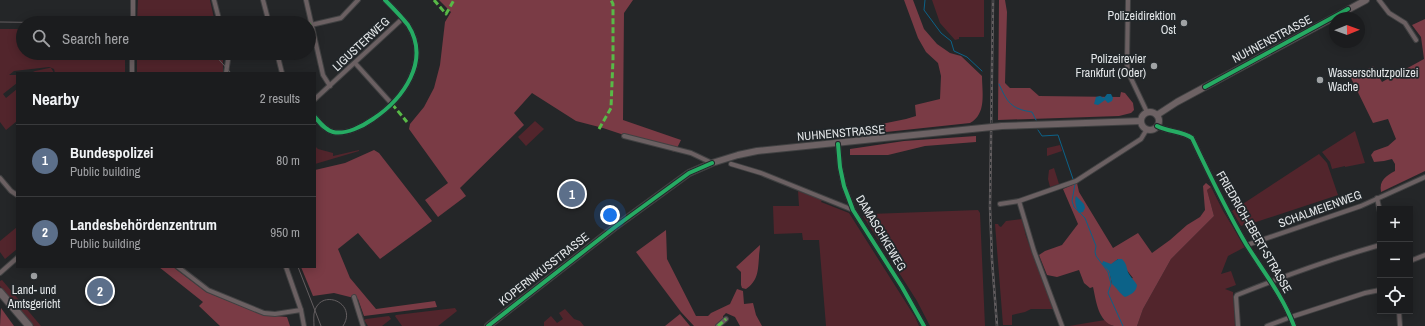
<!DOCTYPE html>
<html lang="en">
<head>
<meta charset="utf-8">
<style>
	:root { --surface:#1b1c1e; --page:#242527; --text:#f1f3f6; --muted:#a0a1a4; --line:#393a3c; --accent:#0f766e }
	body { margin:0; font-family:"Archivo Narrow",sans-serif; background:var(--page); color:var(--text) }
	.controls { position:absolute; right:12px; bottom:12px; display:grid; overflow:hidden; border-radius:0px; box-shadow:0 2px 10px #0003 }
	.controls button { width:36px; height:36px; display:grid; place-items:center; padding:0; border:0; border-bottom:1px solid var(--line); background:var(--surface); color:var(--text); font:20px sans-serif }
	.compass { position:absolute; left:1329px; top:12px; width:36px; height:36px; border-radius:50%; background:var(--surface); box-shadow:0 2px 10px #0003; rotate:89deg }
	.you { position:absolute; left:610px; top:215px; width:14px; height:14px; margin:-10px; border:3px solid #fff; border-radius:50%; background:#1a73e8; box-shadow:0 0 0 6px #1a73e833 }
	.badge { display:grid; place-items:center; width:26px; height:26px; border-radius:50%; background:var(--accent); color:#fff; font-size:13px; font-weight:700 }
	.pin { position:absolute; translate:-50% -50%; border:2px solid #fff; box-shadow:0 1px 4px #0006 }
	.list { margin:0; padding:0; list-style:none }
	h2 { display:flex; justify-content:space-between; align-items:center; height:52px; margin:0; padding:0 16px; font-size:17px }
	h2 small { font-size:13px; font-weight:400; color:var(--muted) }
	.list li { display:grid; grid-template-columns:26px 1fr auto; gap:12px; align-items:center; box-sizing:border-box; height:72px; padding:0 16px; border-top:1px solid var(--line) }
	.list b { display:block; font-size:15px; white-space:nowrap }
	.list p { margin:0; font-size:13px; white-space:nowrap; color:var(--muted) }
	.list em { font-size:13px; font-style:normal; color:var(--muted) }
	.icon { flex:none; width:22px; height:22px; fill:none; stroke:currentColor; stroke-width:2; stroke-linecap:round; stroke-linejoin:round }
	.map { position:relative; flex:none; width:1425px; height:326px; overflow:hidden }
	.search { position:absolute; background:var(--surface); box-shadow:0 2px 10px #0003; left:16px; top:16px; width:300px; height:44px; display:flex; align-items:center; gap:10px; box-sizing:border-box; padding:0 14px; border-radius:22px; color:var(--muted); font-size:15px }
	.panel { position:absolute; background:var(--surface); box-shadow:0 2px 10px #0003; left:16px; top:72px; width:300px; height:196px; border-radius:0px }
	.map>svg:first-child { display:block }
</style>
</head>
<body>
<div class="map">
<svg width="1425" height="326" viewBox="0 0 1425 326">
	<rect width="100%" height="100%" fill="#242628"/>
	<g fill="#52252c">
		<path d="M138 0H210L215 23H137Z"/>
		<path d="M932 0H984V37H959V39L955 40 940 23Z"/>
		<path d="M0 29H23V53H125V73H55L54 69 49 67 14 71 9 75H17V83L3 94 6 98 17 89V121L6 130 0 122Z"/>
		<rect x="137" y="53" width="86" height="20"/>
		<path d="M49 68H51L54 73H31L35 71Z"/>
		<path d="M535 121 544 129 526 146 518 137Z"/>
		<path d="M1355 131 1365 163 1345 167V166L1332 169 1330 162 1322 152Z"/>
		<path d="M1060 145 1062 151 1047 156V148Z"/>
		<path d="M315 146 318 149 333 153V156L359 150V151L315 164Z"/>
		<path d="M1319 154 1327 163 1338 195 1256 222 1248 223 1241 226 1232 211Z"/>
		<path d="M1054 168 1059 184 1050 187 1048 179 1049 170Z"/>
		<path d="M1211 187 1223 211 1245 247 1228 256 1221 274 1231 271 1236 285 1225 289 1233 292 1235 326H1137L1143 309 1171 259 1214 216 1207 190Z"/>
		<path d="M798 191 822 200 821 202 849 213 915 317 919 326H826L819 240H803L802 233 774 234 773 206H799Z"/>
		<path d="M978 210 980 213 985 326H930L917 301 863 216 870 214Z"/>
		<path d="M1022 219 1026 236 1053 309H1031L1025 312 1012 315V325H1003L995 224H998L999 226 1001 227 1006 221Z"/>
		<path d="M17 227V249L5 259 0 252V241Z"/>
		<path d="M2 280 41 326H34L0 286V281Z"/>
		<path d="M455 308 457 311 438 326H402L395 316 396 315Z"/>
		<path d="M565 309 574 319 580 321 584 326H544V322L551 316 557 323 563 319 559 313Z"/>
		<path d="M389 316 391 319 382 326H368L364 320 366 319Z"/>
		<path d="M1105 320 1113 326H1069Z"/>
	</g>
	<g fill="#7a3b45" fill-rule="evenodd">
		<path d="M439 0H633L624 13 623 120 681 140 675 152 603 128 576 121 532 93 514 113 524 125 460 188 466 196 438 217 425 200 448 183 409 129 410 124 424 107 434 88 440 65 445 22 451 12Z"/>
		<path d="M904 0H913L924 29 937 44 950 53 961 56 982 76C982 92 987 114 970 123L858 135 857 129 906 119 916 116 915 105 940 99 941 76 938 63 926 52 918 38Z"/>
		<path d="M999 0H1005L1007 12 1005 83 1010 88H1030L1039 96 1120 97 1121 92 1125 93 1133 103 1134 110 1131 113 1119 116 998 120Z"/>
		<path d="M1425 19V171L1381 192C1379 180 1386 176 1395 171V164L1392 159 1384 161 1374 162 1371 155 1374 151 1388 146 1396 139 1388 119 1373 123 1351 78 1373 66 1382 82 1424 59 1421 37 1412 25Z"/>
		<path d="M976 136V142L925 146 888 155H850V149L904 141Z"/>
		<path d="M374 150 379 153 432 221 380 259 358 233 338 249 350 278 376 309 435 301 437 307 364 316 358 299 334 293 313 296 301 267H315V170L345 163Z"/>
		<path d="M1077 183 1079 192 1113 248 1138 233 1152 253 1170 240 1187 225 1200 217 1205 210 1203 186 1206 183 1211 187 1207 190 1214 216 1171 259 1143 309 1137 326C1130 326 1121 326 1114 326 1098 322 1096 300 1093 287L1090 288 1084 283 1079 270 1057 277 1047 275 1039 255 1045 251 1062 245 1078 224 1063 189ZM1118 259 1133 278 1112 284C1110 271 1106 268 1118 259Z"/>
		<path d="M666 230 667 259 696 316H708L711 313 730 304 737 289 743 291 744 304 753 303 756 315 762 326H740L735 317 726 313 723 316V320L715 326H694L681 312 636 252Z"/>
		<path d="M760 245C760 250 759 253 759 257 758 271 758 281 746 289L742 288 741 285V272L736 267Z"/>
		<path d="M159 267H173L206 292 248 309 265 315 287 317 290 326H220L199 306 203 302Z"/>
		<path d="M1 308 14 326H0Z"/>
		<path d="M680 314 690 326H665Z"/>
	</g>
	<g fill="#0c6288">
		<path d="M1107 94H1111L1113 98 1112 101 1108 103 1105 100 1098 105 1094 104 1096 97 1100 96 1104 98Z"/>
		<path d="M1076 196 1084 204 1085 208 1083 212 1079 213C1076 209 1074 200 1076 196Z"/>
		<path d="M1118 259H1122C1128 265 1126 269 1129 274 1131 278 1135 281 1137 285 1136 292 1132 294 1125 297 1119 293 1117 288 1112 284L1109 271 1102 264 1103 261 1111 264Z"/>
	</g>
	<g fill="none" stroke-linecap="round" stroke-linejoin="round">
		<g stroke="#0c6288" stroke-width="1">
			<path d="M925 0 924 10 941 33 951 41 954 51 967 57 982 71"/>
			<path d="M999 84C1007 102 1011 109 1032 112L1036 120"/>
			<path d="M1038 130 1042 136 1058 135 1073 179"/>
			<path d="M1075 184 1072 201 1074 207 1085 218 1096 246 1095 252 1096 256 1108 272 1111 284 1108 293 1123 326"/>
		</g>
		<g stroke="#404142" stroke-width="6">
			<g id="street">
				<path d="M214 0 220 23"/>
				<path d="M263 0 269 23"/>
				<path d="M306 0 323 75 330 86"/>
				<path d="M1128 0 1127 63 1128 72 1147 112"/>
				<path d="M1379 0 1389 13 1405 23 1416 40"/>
				<path d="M133 23V0"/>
				<path d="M311 25 341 18 358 0"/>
				<path d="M277 53 282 73"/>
				<path d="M355 63 392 104"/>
				<path d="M132 73V53"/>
				<path d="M226 73 228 60 227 53"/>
				<path d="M315 99 402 19"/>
				<path d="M315 117C320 123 325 130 333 132 346 135 363 126 373 119 403 99 431 61 408 25 401 16 393 8 385 0"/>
				<path d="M1157 126C1168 132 1182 131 1192 138 1209 174 1226 210 1246 244 1263 271 1283 296 1294 326"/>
				<path d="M624 136 691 153 712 163"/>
				<path d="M838 144 840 167 844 186 853 210 902 287 924 326"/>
				<path d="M731 164 761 173 853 210"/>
				<path d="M0 178 11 191 17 195"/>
				<path d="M1377 198 1380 212"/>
				<path d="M1019 201 1034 251 1062 326"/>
				<path d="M1000 204 1019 201 1076 181 1141 139 1147 129"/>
				<path d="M1247 245 1361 206 1425 177"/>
				<path d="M1410 261 1425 255"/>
				<path d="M178 267 208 290 264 313 275 314 301 310"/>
				<path d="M286 267 301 310 304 326"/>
				<path d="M0 273 17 258"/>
				<path d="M354 297 363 326"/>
				<path d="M1399 311 1400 326"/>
				<path d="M718 326 726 319"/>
				<path d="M1238 326 1236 297 1237 295C1284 276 1331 259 1380 245"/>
				<path d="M1267 326 1291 317 1365 293 1380 290"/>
			</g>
		</g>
		<g stroke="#404142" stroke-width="8">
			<g id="secondary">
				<circle cx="1150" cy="121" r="9"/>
				<path d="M1157 115 1177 102 1366 0"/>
				<path d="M1002 126 1141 121"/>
				<path d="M488 326 615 227 689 173 712 163 738 155 757 151 972 129"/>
			</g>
		</g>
		<g stroke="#404142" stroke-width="9">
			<path id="primary" d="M0 292 29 326"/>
		</g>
		<use href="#street" stroke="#6b6062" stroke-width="4"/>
		<use href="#secondary" stroke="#6d6264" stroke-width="6"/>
		<use href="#primary" stroke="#6b6163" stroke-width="7"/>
		<g stroke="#635e60" stroke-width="1">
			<path d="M0 22 77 23"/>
			<path d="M213 53 231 73"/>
			<path d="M298 267 321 326"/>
			<path d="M314 326C314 321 313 315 315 310 323 288 358 304 343 326"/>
		</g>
		<g stroke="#635e60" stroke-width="2.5">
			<path id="rail" d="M993 0 990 207 992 260 997 326"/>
		</g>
		<use href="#rail" stroke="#22272a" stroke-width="1" stroke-dasharray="3" stroke-linecap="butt"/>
		<g stroke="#404142" stroke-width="8" stroke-linecap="butt">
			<path id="secondary-bridge" d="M972 129 1002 126"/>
		</g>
		<use href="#secondary-bridge" stroke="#6d6264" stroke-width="6"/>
		<g stroke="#58b947" stroke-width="3" stroke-dasharray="6 3" stroke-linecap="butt">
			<path d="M434 0 446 14 454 0"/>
			<path d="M309 25 311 24"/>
			<path d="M392 104 407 122"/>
			<path d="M599 129 611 108 613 59V4L611 0"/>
			<path d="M718 326 726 319"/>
		</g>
		<g stroke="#22272a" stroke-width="6">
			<g id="cycleway">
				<path d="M1205 87 1348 9"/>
				<path d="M315 117C320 123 325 130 333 132 346 135 363 126 373 119 403 99 431 61 408 25 401 16 393 8 385 0"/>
				<path d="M1157 126C1168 132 1182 131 1192 138 1209 174 1226 210 1246 244 1263 271 1283 296 1294 326"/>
				<path d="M838 144 840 167 844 186 853 210 902 287 924 326"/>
				<path d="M488 326 615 227 689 173 712 163"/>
			</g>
		</g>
		<use href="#cycleway" stroke="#26ab63" stroke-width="4"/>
	</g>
	<g fill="#a0a3a5" stroke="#22272a" stroke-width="1.5">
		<circle cx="1184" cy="23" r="4"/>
		<circle cx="1154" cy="66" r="4"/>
		<circle cx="1320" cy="80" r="4"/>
		<circle cx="34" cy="276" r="4"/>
	</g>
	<g text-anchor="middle" stroke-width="3.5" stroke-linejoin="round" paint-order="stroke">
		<g font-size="12" fill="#e3e6e8" stroke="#22272a" text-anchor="end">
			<text x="1176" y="20">Polizeidirektion<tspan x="1176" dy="14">Ost</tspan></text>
			<text x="1146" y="63">Polizeirevier<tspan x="1146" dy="14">Frankfurt (Oder)</tspan></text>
			<text x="1328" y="77" text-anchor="start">Wasserschutzpolizei<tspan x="1328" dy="14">Wache</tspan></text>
			<text x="34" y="294" text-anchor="middle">Land- und<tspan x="34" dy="14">Amtsgericht</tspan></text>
		</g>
		<g font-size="12" fill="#e3e6e8" stroke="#22272a">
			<text transform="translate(1272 39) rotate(-28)" y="4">NUHNENSTRASSE</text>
			<text transform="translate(361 44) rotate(-43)" y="4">LIGUSTERWEG</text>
			<text transform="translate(841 133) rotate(-5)" y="4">NUHNENSTRASSE</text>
			<text transform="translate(1320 209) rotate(-20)" y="4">SCHALMEIENWEG</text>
			<text transform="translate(1254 232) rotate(60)" y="4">FRIEDRICH-EBERT-STRASSE</text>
			<text transform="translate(881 233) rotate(59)" y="4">DAMASCHKEWEG</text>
			<text transform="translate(544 269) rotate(-38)" y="4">KOPERNIKUSSTRASSE</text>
		</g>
	</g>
</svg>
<div class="controls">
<button>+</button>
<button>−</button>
<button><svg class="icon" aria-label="locate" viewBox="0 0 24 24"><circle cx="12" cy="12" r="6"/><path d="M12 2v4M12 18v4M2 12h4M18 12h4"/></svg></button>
</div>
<svg class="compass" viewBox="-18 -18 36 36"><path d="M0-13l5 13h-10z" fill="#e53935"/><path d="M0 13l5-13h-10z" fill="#a0a1a4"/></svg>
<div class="you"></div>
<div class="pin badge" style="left:572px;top:194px;background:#5c6f8a">1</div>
<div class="pin badge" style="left:100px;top:291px;background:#5c6f8a">2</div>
<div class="search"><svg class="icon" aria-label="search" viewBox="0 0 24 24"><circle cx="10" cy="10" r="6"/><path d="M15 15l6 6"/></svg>Search here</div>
<section class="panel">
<h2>Nearby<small>2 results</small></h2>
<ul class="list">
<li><span class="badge" style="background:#5c6f8a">1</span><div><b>Bundespolizei</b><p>Public building</p></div><em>80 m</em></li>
<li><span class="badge" style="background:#5c6f8a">2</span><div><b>Landesbehördenzentrum</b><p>Public building</p></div><em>950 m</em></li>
</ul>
</section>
</div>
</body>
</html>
